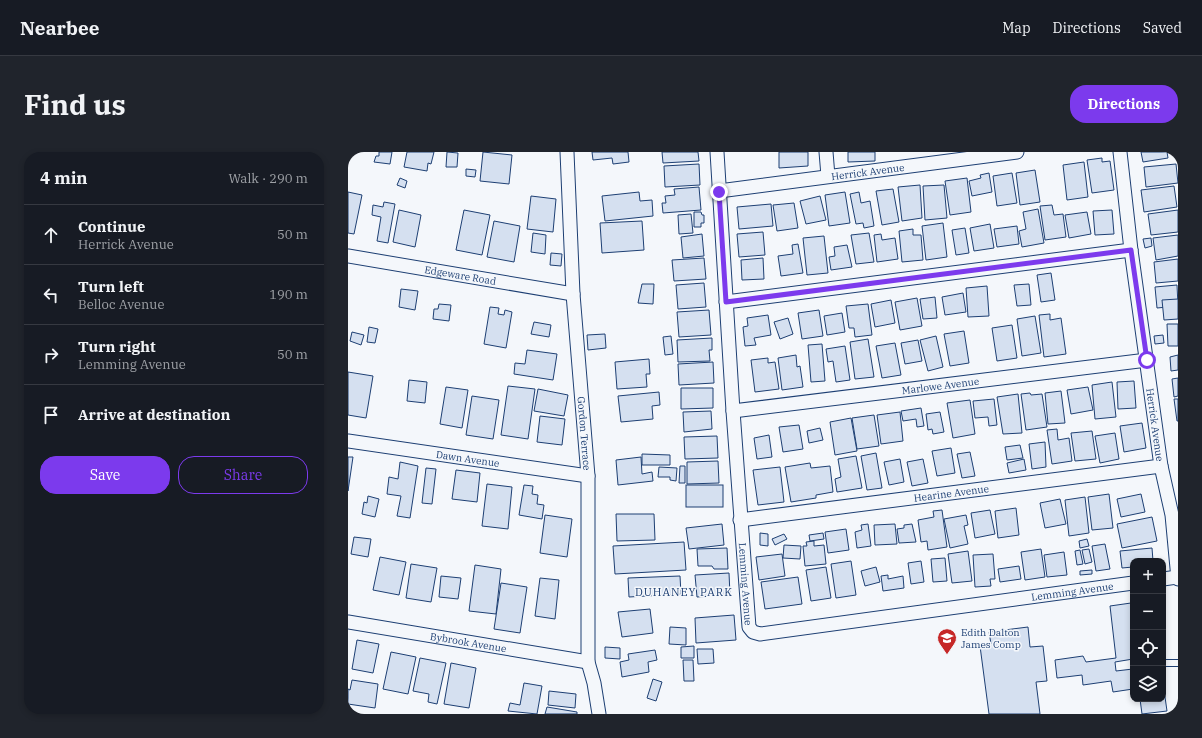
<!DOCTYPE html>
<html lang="en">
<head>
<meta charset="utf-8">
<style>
	:root { --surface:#171b24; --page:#20242c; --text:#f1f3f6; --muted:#9ea1a6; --line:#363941; --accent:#7c3aed }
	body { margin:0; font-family:"IBM Plex Serif",serif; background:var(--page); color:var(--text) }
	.controls { position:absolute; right:12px; bottom:12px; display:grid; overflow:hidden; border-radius:8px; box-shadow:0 2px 6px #0003 }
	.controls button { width:36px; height:36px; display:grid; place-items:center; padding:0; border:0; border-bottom:1px solid var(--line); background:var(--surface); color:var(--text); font:20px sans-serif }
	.stop { position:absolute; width:12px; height:12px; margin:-9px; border:3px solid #7c3aed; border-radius:50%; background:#fff }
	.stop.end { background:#7c3aed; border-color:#fff; box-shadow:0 1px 4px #0008 }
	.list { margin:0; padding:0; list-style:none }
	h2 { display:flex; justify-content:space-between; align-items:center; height:52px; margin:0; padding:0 16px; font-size:17px }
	h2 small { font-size:13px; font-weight:400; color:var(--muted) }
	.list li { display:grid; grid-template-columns:26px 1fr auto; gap:12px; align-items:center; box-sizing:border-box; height:60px; padding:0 16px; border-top:1px solid var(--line) }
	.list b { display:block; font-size:15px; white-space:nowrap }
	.list p { margin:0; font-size:13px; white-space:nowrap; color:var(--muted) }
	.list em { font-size:13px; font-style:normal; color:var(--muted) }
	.actions { display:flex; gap:8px; padding:12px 16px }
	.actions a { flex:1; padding:9px 0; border:1px solid var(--accent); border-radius:16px; text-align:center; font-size:14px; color:var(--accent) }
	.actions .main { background:var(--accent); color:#fff }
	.icon { flex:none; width:22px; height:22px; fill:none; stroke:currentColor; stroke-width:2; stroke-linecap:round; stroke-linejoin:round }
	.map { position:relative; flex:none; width:830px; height:562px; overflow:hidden; border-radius:16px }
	header { display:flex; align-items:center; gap:24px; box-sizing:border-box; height:56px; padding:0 20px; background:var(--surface); border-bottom:1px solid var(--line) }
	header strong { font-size:19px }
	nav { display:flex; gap:22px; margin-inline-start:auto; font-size:14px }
	.intro { display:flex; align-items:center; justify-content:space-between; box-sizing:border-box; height:96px; padding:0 24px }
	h1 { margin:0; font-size:28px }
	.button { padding:10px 18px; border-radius:16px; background:var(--accent); color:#fff; font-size:14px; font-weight:700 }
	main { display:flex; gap:24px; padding:0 24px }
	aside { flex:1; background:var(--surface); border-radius:16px; box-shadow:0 2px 6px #0003 }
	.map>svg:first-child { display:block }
</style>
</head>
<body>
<header>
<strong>Nearbee</strong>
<nav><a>Map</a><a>Directions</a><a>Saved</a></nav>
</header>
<div class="intro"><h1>Find us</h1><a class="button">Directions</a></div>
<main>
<aside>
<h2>4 min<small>Walk · 290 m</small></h2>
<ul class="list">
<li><svg class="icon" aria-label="ahead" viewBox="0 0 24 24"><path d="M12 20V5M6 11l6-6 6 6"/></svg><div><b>Continue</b><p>Herrick Avenue</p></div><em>50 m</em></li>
<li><svg class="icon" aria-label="left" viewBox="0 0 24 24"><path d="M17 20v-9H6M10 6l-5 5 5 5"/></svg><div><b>Turn left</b><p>Belloc Avenue</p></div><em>190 m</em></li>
<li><svg class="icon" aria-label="right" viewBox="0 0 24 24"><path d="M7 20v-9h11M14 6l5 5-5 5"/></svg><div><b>Turn right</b><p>Lemming Avenue</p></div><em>50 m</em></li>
<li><svg class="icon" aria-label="arrive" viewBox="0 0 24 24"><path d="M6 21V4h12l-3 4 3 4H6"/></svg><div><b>Arrive at destination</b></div></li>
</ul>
<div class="actions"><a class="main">Save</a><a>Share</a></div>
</aside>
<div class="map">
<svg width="830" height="562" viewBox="0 0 830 562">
	<rect width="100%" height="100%" fill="#f4f7fb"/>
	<g fill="#d5e0f0" stroke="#1d3f73">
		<path d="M31 0H44L42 12 26 10 28 4H31Z"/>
		<path d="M59 0H86L83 12 80 11 79 19 56 15Z"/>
		<path d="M99 0 110 1 109 15H98Z"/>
		<path d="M135 0 164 3 161 32 132 29Z"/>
		<path d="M244 0H280L281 10 265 12 264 6 245 8Z"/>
		<path d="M314 0H350L351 9 315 11Z"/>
		<path d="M431 0H460V14L431 16Z"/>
		<path d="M500 0H527V9L500 10Z"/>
		<path d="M793 0H819L820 6 795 10Z"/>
		<path d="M754 6V10L762 9 766 38 744 41 739 8Z"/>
		<path d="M736 10 740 45 719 48 715 13Z"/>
		<path d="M351 12 352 33 317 35 316 14Z"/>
		<path d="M828 12 830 31 798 35 796 15Z"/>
		<path d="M118 17 128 18 127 25 118 24Z"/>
		<path d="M687 18 692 50 672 53 668 21Z"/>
		<path d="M641 21 644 40 624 44 621 29 633 26 632 23Z"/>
		<path d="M664 21 669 51 649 54 645 24Z"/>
		<path d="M52 26 59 29 57 36 49 33Z"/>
		<path d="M619 26 623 60 602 63 597 29Z"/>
		<path d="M572 33 574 66 554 69 550 35Z"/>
		<path d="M596 33 599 66 577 68 575 34Z"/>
		<path d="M826 34 829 55 796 60 793 38Z"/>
		<path d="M351 35 353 58 315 61 314 51H318L317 44 327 43 326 37Z"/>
		<path d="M545 37 551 70 534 73 528 39Z"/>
		<path d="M0 40 14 43 6 82 0 81Z"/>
		<path d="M291 40 292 49 304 48 305 64 257 69 254 44Z"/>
		<path d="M497 40 502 71 481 74 477 43Z"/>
		<path d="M511 40 513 51 522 49 526 74 516 76 515 71 508 72 502 42Z"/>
		<path d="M183 44 208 47 205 80 179 77Z"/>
		<path d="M472 44 478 68 458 72 452 49Z"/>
		<path d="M36 50 47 52 40 91 29 89 33 65 24 63 25 53 35 55Z"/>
		<path d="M446 51 450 76 429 79 425 53Z"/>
		<path d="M423 52 425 74 391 77 389 55Z"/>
		<path d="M704 53 706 63 715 62 718 85 697 88 692 54Z"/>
		<path d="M690 57 696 91 674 95 671 79 678 77 675 60Z"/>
		<path d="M51 58 73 63 67 95 45 90Z"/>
		<path d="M116 58 142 63 134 103 108 98Z"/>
		<path d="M764 58 766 82 747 83 745 59Z"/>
		<path d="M830 58V80L803 83 800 62Z"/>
		<path d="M346 60H353L354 63H356V71H353V75H346Z"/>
		<path d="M739 60 743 82 721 86 717 63Z"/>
		<path d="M343 62 345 81 331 82 330 63Z"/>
		<path d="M146 69 172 74 166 110 139 105Z"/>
		<path d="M294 69 296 98 254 101 252 71Z"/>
		<path d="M595 71 599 105 578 108 574 74Z"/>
		<path d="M642 72 646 96 626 99 622 76Z"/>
		<path d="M669 74 671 92 649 95 646 77Z"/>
		<path d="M617 76 621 101 608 103 604 78Z"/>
		<path d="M565 77V83H573L575 108 554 110 551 79Z"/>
		<path d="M415 80 417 103 391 105 389 82Z"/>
		<path d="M185 81 198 83 197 102 183 100Z"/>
		<path d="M521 81 526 110 508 112 503 83Z"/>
		<path d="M354 82 356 104 335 106 333 85Z"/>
		<path d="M533 82 534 88 547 86 550 107 529 110 526 83Z"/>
		<path d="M830 83V104L808 108 805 86Z"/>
		<path d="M476 84 480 121 459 123 455 86Z"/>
		<path d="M803 86 804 94 797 96 795 87Z"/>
		<path d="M450 92 455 121 433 124 430 104 445 102 444 93Z"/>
		<path d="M499 93 504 115 483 118 481 105 487 104 486 95Z"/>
		<path d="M203 101 214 102 213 114 202 113Z"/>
		<path d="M356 106 358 127 326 129 324 108Z"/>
		<path d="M415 106 416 127 394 128 393 108Z"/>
		<path d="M830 107V129L808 131 806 110Z"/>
		<path d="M703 121 707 148 693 150 689 123Z"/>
		<path d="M356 131 358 155 330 157 328 133Z"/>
		<path d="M294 132H306L305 152 290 151Z"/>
		<path d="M681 132 683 153 669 154 666 133Z"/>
		<path d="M829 133 830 154 809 156 807 135Z"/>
		<path d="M639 134 641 164 620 165 618 136Z"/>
		<path d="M53 137 70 139 67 158 51 155Z"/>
		<path d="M615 141 618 160 597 163 594 145Z"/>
		<path d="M587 145 589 166 575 167 572 147Z"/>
		<path d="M569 146 574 174 552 178 547 150Z"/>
		<path d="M830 147V167L816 168 814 148Z"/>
		<path d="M543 148 547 171 527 175 523 152Z"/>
		<path d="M91 152 103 153 101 169 85 167 86 157H90Z"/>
		<path d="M520 152 524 183 507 185 506 176H501L498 154Z"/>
		<path d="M142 155 151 156 150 162 156 163 157 158 164 160 158 196 136 192Z"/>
		<path d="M361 158 363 183 331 185 329 160Z"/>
		<path d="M471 158 475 184 454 187 450 161Z"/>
		<path d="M494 161 497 180 479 183 476 164Z"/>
		<path d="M702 162V168L713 166 718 202 696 205 691 163Z"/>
		<path d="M420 163 423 183 406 186 408 193 397 194 395 175 400 174 399 166Z"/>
		<path d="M687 164 693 201 674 204 669 167Z"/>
		<path d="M440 166 445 182 432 187 426 170Z"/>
		<path d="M186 170 203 173 201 185 183 182Z"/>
		<path d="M819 172H830V194H820Z"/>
		<path d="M664 173 669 206 649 209 644 176Z"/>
		<path d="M21 175 30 177 27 191 19 190Z"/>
		<path d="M616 179 621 211 602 214 596 182Z"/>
		<path d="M4 180 16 183 13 193 2 189Z"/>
		<path d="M257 182 258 196 240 198 239 183Z"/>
		<path d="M815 183 816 191 807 192 806 184Z"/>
		<path d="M323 184 325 202 317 203 315 185Z"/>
		<path d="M588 184 595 215 580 219 572 188Z"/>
		<path d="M364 186V198H361L362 209 330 210 329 188Z"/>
		<path d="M520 187 526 225 507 227 502 190Z"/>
		<path d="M570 188 574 209 557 212 553 191Z"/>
		<path d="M547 191 553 223 534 226 528 194Z"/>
		<path d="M474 192 477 229 463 230 460 193Z"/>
		<path d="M497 194 502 228 488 230 485 209 480 210 478 197Z"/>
		<path d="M179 198 209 202 205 228 166 222 167 211 177 212Z"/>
		<path d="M448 203 449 215 452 214 455 235 434 238 430 206Z"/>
		<path d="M830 203V218L823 219 822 205Z"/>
		<path d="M420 206V211L427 210 431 237 407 240 403 208Z"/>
		<path d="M301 207 302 222H298L299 235 269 237 267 210Z"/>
		<path d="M365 210 366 231 331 233 330 212Z"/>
		<path d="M0 220 25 224 18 266 0 263Z"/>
		<path d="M830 226V244L826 245 824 227Z"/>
		<path d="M61 228 79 230 77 251 59 249Z"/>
		<path d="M786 229 788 256 770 257 769 230Z"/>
		<path d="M764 230 768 265 747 267 744 233Z"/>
		<path d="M160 234 187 237 180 287 153 283Z"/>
		<path d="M98 235 120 238 114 276 92 272Z"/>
		<path d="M740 235 745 258 723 262 719 238Z"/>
		<path d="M333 236H365V256L333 257Z"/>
		<path d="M190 237 220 243 216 264 186 259Z"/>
		<path d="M713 239 717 271 700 272 697 241Z"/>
		<path d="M311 240 312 253 304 254 305 267 273 270 270 244Z"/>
		<path d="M682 241 683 243 694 242 699 275 678 278 673 242Z"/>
		<path d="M670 242 674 281 655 282 649 245Z"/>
		<path d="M124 244 151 248 145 287 118 283Z"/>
		<path d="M646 247 649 273 641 274 640 265 627 266 625 249Z"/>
		<path d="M826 247H830V269H829Z"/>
		<path d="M622 248 627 282 605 286 599 251Z"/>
		<path d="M573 256 576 274 569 275 568 267 555 269 553 259Z"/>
		<path d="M363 259 364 277 336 280 335 260Z"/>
		<path d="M552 260 555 289 533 292 529 263Z"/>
		<path d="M592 260 596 280 585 282 584 277 580 278 578 262Z"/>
		<path d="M526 263 531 294 509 297 504 266Z"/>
		<path d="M192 264 217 267 214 293 189 290Z"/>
		<path d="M503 266 509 299 487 303 482 270Z"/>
		<path d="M794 271 798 296 776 300 772 274Z"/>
		<path d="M451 273 455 297 435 300 431 275Z"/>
		<path d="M472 276 475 288 461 291 459 279Z"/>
		<path d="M709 277 710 288 721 286 724 309 704 312 699 278Z"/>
		<path d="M744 279 748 307 727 309 723 281Z"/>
		<path d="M767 281 771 307 752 311 747 284Z"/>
		<path d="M421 283 424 305 409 307 406 286Z"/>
		<path d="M369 284 370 306 337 307 336 285Z"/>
		<path d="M697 290 698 315 684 317 681 292Z"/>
		<path d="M672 293 675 306 659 308 657 295Z"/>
		<path d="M603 296 607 321 589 324 584 299Z"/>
		<path d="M622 300 627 324 614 326 609 302Z"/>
		<path d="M528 301 534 336 519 338 513 304Z"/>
		<path d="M294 302 322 303V313H294Z"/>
		<path d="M508 304 514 336 489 340 487 327 493 325 490 307Z"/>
		<path d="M0 305H5L0 339Z"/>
		<path d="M293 305 294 322 304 320 305 329 270 333 268 308Z"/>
		<path d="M552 307 556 330 541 333 536 310Z"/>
		<path d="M575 307 580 331 564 334 559 310Z"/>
		<path d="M676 307 678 318 661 321 659 311Z"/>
		<path d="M370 309 371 331 339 332V310Z"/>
		<path d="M52 310 70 314 62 366 49 364 53 344 39 342 41 325 50 327Z"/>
		<path d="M462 311 463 316 482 314 485 340 468 343V346L443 350 437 315Z"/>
		<path d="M332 314H337V331H331Z"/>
		<path d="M311 315 329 316 328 329 322 328V325H310Z"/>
		<path d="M432 315 436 350 410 353 405 318Z"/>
		<path d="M78 316 88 317 84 352 74 351Z"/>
		<path d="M108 318 132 321 129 350 104 347Z"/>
		<path d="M139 332 164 335 160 377 134 374Z"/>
		<path d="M176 333 185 334 184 342 190 343 189 352 196 353 194 367 171 363Z"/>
		<rect x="338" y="333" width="37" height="22"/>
		<path d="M761 342 765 376 744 378 740 345Z"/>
		<path d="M793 342 797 360 773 365 769 347Z"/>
		<path d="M20 344 31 347 27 365 14 362 16 350 19 351Z"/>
		<path d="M737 345 741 381 721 384 717 348Z"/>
		<path d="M712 347 718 372 697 376 692 351Z"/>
		<path d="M668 356 671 383 650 386 647 359Z"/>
		<path d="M594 358 599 395 580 398 579 389 573 390 570 368 586 365 585 359Z"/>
		<path d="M642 358 647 382 627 386 623 361Z"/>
		<path d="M268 362H306L307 388 269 389Z"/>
		<path d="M197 363 224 367 219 405 192 401Z"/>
		<path d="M618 363 620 373 616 374 620 392 602 396 596 367Z"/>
		<path d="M804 365 809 389 774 396 769 372Z"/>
		<path d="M374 372 376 393 341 397 338 376Z"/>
		<path d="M520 372 523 394 509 396 507 380 514 378 513 373Z"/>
		<path d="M547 372 549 392 527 393 526 373Z"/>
		<path d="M564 372 568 390 551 391 549 377 556 376V373Z"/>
		<path d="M498 377 501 398 480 401 477 380Z"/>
		<path d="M412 381 420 382V394L412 393Z"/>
		<path d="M475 381 476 387 462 389 461 383Z"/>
		<path d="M436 382 439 387 427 393 424 387Z"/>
		<path d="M6 385 23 387 20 405 3 402Z"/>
		<path d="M739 387 741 394 732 396 731 389Z"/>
		<path d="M466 389V394L476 393 478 412 457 414 455 394H459L458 390Z"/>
		<path d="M336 390 338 418 267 422 265 394Z"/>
		<path d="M757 392 762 417 748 419 744 394Z"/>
		<path d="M436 393 453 394 452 407 435 406Z"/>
		<path d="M379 396 380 417H366L364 414H350L349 397Z"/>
		<path d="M804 396 805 409H785V415L774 416 772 399Z"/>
		<path d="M693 397 697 425 677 428 673 400Z"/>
		<path d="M741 397 744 410 737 412 734 398Z"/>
		<path d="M732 398 735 412 729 413 727 399Z"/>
		<path d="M620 399 624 429 604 431 600 402Z"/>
		<path d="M716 400 719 423 699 425 696 403Z"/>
		<path d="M434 402 437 424 411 428 408 405Z"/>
		<path d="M645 402 647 427H642L643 434 627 435 625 403Z"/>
		<path d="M32 405 58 410 51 443 25 438Z"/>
		<path d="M597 406 599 429 585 430 583 407Z"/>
		<path d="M503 409 508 443 488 446 483 412Z"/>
		<path d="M573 409 576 430 563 432 560 411Z"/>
		<path d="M63 412 89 416 83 450 58 446Z"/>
		<path d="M127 413 153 417 148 462 121 459Z"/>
		<path d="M671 414 673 427 652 430 650 417Z"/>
		<path d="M478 415 483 446 463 449 458 418Z"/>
		<path d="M528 415 532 430 517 434 513 419Z"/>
		<path d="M744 418V422L732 423V419Z"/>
		<path d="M381 421 382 443 349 445 347 423Z"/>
		<path d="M540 423V427L555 424 556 436 535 439 533 424Z"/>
		<path d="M93 424 113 426 110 447 91 445Z"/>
		<path d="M332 424 333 442 281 445 280 426Z"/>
		<path d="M450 425 454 452 417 457 413 430Z"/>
		<path d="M192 426 211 428 207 467 187 464Z"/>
		<path d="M153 431 179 435 172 481 146 477Z"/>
		<path d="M783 451 785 467V507L767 510 768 519 785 517V537L765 540 763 529 735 533 734 523 709 526 707 508 735 504 738 510 768 506 762 454Z"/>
		<path d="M302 457 305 481 274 485 270 460Z"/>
		<path d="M386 463 388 488 348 491 347 466Z"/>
		<path d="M322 475 338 476V493L321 492Z"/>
		<path d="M680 475 682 495 695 494 699 529 688 530 692 562H641L632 494 643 492 641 480Z"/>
		<path d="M9 488 31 492 25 521 4 517Z"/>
		<path d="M346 494V506H333V495Z"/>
		<path d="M257 495 272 496V507L257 506Z"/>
		<path d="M349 497H365L366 511 350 512Z"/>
		<path d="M307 498 309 508 300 510 301 520 274 525 272 510 281 508 280 502Z"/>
		<path d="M43 500 68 505 60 542 35 537Z"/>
		<path d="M72 506 98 511 89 552 80 550 81 542 65 539Z"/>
		<path d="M335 508H345L346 529H336Z"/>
		<path d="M103 511 128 516 121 556 96 552Z"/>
		<path d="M305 527 314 530 308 549 299 546Z"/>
		<path d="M4 528 30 532 27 556 0 552V537L2 538Z"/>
		<path d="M176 531 194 534 189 562 160 559 162 551 172 553Z"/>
		<path d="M815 531 819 559 794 562 792 547H815Z"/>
		<path d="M201 539 228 542 227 556 200 553Z"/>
		<path d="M199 555 229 560V562H197Z"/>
	</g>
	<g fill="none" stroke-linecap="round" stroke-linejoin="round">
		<g stroke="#1d3f73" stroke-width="8">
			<path id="lane" d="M815 511H830"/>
		</g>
		<g stroke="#1d3f73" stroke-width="15">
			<g id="street">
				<path id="s1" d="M219 0 225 142 240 324V510L246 531 251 562"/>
				<path id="s2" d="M369 0 385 259 401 475 405 480 412 482 785 431"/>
				<path d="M478 0 480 24"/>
				<path id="s3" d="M772 0 783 98 813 314 824 363 830 427"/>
				<path id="s4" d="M371 39 669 0"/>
				<path id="s5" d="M0 104 225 142"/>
				<path d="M378 150 783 98"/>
				<path id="s6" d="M385 259 799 208"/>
				<path id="s7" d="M0 289 240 324"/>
				<path id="s8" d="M392 368 813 314"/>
				<path d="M815 427 830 425"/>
				<path id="s9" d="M0 470 240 510"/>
			</g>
		</g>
		<use href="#lane" stroke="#f4f7fb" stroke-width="6"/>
		<use href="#street" stroke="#f4f7fb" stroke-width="13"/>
	</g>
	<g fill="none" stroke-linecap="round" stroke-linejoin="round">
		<path stroke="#7c3aed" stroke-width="5" d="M371 40 378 150 783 98 799 208"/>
	</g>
	<defs>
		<g id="school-pin" transform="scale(1)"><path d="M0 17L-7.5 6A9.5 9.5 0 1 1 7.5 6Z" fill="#c62828" stroke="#f4f7fb"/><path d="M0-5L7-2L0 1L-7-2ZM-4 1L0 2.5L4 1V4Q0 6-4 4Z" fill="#fff"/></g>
	</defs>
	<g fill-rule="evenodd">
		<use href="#school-pin" x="599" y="486"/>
	</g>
	<g text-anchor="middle" stroke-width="3" stroke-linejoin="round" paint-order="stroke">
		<g font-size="10" fill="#1d3f73" stroke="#f4f7fb">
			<text dy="4" stroke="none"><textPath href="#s4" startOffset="150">Herrick Avenue</textPath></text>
			<text dy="4" stroke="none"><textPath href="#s5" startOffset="114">Edgeware Road</textPath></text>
			<text dy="4" stroke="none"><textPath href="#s6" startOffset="209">Marlowe Avenue</textPath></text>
			<text dy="4" stroke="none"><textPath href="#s3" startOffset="275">Herrick Avenue</textPath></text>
			<text dy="4" stroke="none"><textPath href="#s1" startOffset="282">Gordon Terrace</textPath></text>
			<text dy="4" stroke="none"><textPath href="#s7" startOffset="121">Dawn Avenue</textPath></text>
			<text dy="4" stroke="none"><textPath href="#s8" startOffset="213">Hearine Avenue</textPath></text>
			<text dy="4" stroke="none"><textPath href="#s2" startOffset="433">Lemming Avenue</textPath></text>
			<text dy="4" stroke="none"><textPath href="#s2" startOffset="805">Lemming Avenue</textPath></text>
			<text dy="4" stroke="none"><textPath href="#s9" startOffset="122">Bybrook Avenue</textPath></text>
		</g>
		<g font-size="10" fill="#1d3f73" stroke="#f4f7fb" text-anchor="start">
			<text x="613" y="484">Edith Dalton<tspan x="613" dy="12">James Comp</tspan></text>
		</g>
		<g font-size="11" letter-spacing="1" fill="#1d3f73" stroke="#f4f7fb">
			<text x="336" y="444">DUHANEY PARK</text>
		</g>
	</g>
</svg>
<div class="controls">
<button>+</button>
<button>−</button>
<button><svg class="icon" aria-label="locate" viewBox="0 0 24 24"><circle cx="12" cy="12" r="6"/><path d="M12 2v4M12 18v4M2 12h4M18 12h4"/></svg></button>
<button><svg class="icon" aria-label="layers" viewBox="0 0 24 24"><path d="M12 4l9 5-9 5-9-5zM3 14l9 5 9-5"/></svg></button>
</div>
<div class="stop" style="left:799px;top:208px"></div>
<div class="stop end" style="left:371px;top:40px"></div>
</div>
</main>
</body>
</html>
